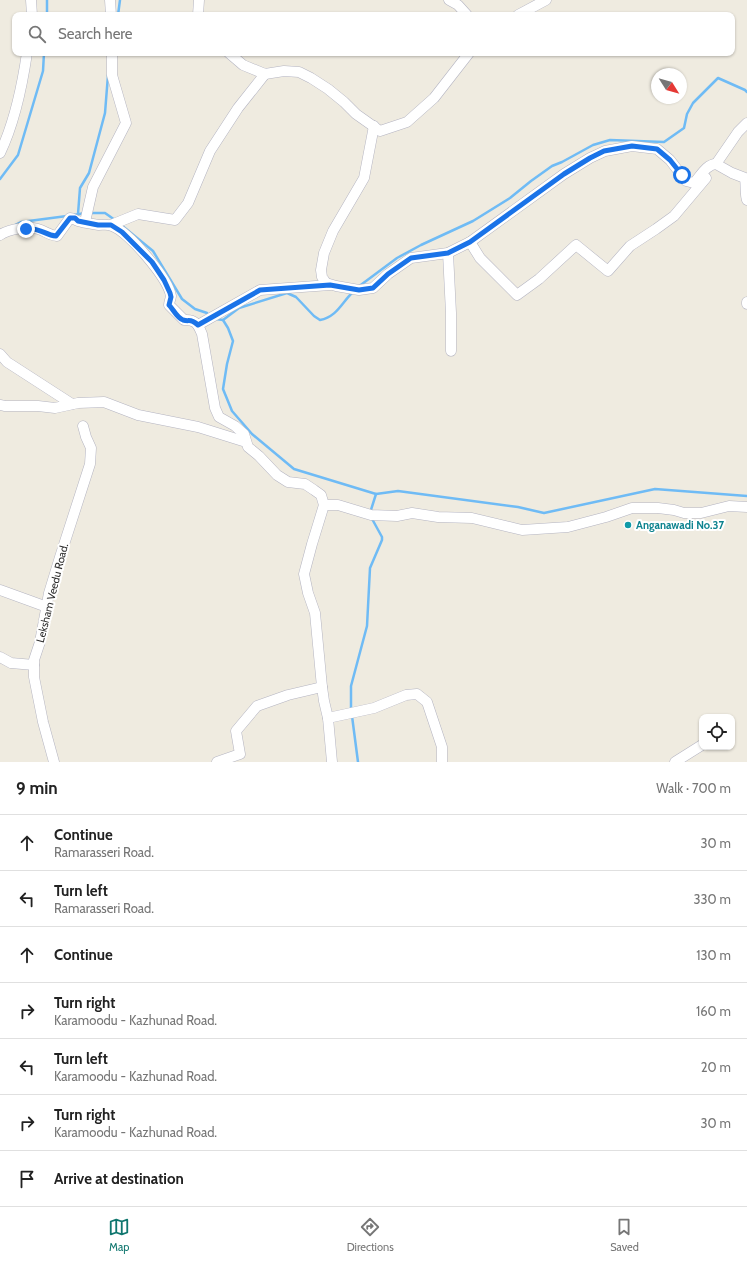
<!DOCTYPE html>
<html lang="en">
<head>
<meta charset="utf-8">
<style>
	:root { --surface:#fff; --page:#f6f6f6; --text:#222; --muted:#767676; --line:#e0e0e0; --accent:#0f766e }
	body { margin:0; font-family:Cabin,sans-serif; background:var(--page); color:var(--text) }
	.controls { position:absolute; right:12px; bottom:12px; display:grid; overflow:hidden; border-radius:8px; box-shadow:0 1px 3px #0004 }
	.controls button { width:36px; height:36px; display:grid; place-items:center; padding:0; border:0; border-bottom:1px solid var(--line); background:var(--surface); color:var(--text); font:20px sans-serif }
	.compass { position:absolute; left:651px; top:68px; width:36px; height:36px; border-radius:50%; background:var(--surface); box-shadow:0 1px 3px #0004; rotate:127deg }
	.stop { position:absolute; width:12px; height:12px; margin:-9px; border:3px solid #1a73e8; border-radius:50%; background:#fff }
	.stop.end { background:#1a73e8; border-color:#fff; box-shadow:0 1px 4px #0008 }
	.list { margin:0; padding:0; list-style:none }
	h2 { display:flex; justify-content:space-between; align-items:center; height:52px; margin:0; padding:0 16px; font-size:17px }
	h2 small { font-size:13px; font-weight:400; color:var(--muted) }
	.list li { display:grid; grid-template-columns:26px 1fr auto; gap:12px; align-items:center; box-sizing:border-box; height:56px; padding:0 16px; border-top:1px solid var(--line) }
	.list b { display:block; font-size:15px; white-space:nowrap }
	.list p { margin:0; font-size:13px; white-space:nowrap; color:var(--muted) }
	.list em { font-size:13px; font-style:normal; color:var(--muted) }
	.icon { flex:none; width:22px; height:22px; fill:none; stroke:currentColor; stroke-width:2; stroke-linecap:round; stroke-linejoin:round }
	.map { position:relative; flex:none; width:747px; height:762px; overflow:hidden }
	.search { position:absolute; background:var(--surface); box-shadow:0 1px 3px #0004; left:12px; right:12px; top:12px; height:44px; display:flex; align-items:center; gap:10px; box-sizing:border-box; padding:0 14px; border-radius:8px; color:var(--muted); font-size:15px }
	.sheet { height:444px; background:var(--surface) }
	nav { display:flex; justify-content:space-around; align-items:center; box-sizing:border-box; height:56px; border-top:1px solid var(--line); background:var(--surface); font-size:11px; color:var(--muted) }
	nav a { display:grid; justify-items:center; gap:2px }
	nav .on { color:var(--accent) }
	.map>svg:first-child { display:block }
</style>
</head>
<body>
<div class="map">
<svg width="747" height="762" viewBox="0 0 747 762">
	<rect width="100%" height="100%" fill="#efebe0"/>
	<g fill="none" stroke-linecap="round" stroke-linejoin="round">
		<g stroke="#6fbbf5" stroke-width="2.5">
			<path d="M47 15V0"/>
			<path d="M118 15 120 0"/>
			<path d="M0 179 18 155 43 71 44 53"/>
			<path d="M90 213H105L115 220"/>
			<path d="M78 214 80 188 89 173 105 113 108 75"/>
			<path d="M74 215 85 213"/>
			<path d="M120 224 153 251 182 299 195 309 207 313"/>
			<path d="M15 225 21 222 67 216"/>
			<path d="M358 287 397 258 421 245 473 221 510 198 531 181 552 166 562 162 593 145 610 140 664 142 684 128 687 114 693 103 718 78 745 90 747 92"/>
			<path d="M216 319 223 320 228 328 233 341 227 364 223 389 232 411 252 434 294 469 376 494 398 491 518 507 544 513 655 489 747 496"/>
			<path d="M223 320 239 308 287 293 296 297 314 316 320 320C337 317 342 302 353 292"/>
			<path d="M370 513 376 494"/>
			<path d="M351 711V686L367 626 370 568 382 540V537L371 517"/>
			<path d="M352 716 358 762"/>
		</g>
		<g stroke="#b4b4c1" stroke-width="11">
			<g id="minor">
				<path d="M31 0 32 15"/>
				<path d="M110 0 111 15"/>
				<path d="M449 0 458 5 467 15"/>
				<path d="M198 15 199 0"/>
				<path d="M518 15 546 0"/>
				<path d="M229 53 243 65 265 74 284 71 299 72 311 78 328 89 344 102 356 114 380 131 407 122 434 98 469 53"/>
				<path d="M747 123 738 132 716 164 732 173 745 178C746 184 745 196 747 200"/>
				<path d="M374 126 364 178 333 231 324 253 321 270 322 277 326 283 336 286 359 290 373 288 388 274 411 258 448 253 470 242 564 174 590 158 605 151 632 146 657 149 670 160 686 181 694 183C700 177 706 164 716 164"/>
				<path d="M0 153C15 122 22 87 27 53"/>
				<path d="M85 222 93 187 126 123 112 75V53"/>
				<path d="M111 225 138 214 175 220 188 203 210 151 238 108 265 74"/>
				<path d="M0 235C9 229 27 226 38 229 45 231 49 235 57 236L70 218C73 218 75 220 78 221 84 223 93 224 99 225 103 225 108 224 112 226 128 231 168 278 171 296 171 298 169 302 169 305L184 320C195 319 198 324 202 334L215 408 219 417 235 426 244 434 248 447 259 456 277 475 288 482 305 484 314 490 321 495 324 505"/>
				<path d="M470 242 480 258 517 295 539 279 576 245 608 271 630 246 656 229 674 216 706 178"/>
				<path d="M448 253 451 313V351"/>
				<path d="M747 302V304"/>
				<path d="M198 325 260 290 330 285"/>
				<path d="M0 354 7 362 72 404"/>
				<path d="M0 405 5 406H38L55 408 78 403 104 402 138 415 198 427 246 442"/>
				<path d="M324 505H338L371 515 397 516 412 513 438 517 472 518 522 530 568 527 606 517 632 508H658L674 510 684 513H701L729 506 747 507"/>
				<path d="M324 505 312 544 304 574 308 593 315 613 322 687 324 701 328 718"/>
				<path d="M0 590 47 607"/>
				<path d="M0 657 11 663 34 665"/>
				<path d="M54 762 43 722 34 677V660L40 642 49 593 60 557 90 464 91 448 86 437 83 426"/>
				<path d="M217 762 240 754 236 731 257 706 288 695 322 687"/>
				<path d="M332 762 328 718 374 708 406 695 417 694 427 702 442 747V762"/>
				<path d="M675 762 702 745"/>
			</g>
		</g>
		<use href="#minor" stroke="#fff" stroke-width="10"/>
	</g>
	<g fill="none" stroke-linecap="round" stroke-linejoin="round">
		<path stroke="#1a73e8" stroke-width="5" d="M26 229C39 227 45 235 56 236L70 218H75L78 221 98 225H111L122 232 152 262 164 280 170 293 171 297 169 305C173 309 177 318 183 320 190 322 190 318 198 325L260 290 330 285 359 290 373 288 388 274 411 258 448 253 470 242 564 174 590 158 604 151 632 146 657 149 670 160 682 175"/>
	</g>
	<circle fill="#0f9aa8" stroke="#fff" stroke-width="1.5" cx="628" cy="525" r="4"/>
	<g text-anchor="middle" stroke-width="4" stroke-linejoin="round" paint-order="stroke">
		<g font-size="11" font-weight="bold" fill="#0d838f" stroke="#fff" text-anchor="start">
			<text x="636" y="529">Anganawadi No.37</text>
		</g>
		<g font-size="11" fill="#2e2e2e" stroke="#fff">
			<text transform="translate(52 593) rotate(-76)" y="4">Leksham Veedu Road.</text>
		</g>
	</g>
</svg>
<div class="controls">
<button><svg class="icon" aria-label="locate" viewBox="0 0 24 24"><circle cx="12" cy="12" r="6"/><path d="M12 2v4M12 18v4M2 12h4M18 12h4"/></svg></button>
</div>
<svg class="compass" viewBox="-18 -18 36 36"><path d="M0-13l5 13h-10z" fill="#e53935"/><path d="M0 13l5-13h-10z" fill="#767676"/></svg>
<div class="stop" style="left:682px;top:175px"></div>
<div class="stop end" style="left:26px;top:229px"></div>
<div class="search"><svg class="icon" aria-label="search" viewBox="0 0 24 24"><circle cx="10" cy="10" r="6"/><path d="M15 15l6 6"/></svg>Search here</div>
</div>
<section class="sheet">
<h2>9 min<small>Walk · 700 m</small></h2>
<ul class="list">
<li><svg class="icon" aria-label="ahead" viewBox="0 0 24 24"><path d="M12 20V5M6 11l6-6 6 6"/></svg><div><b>Continue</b><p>Ramarasseri Road.</p></div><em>30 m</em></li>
<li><svg class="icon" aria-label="left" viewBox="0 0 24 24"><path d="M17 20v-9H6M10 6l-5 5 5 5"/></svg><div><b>Turn left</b><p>Ramarasseri Road.</p></div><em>330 m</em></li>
<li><svg class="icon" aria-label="ahead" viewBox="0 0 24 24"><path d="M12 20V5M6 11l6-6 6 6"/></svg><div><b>Continue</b></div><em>130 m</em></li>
<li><svg class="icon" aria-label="right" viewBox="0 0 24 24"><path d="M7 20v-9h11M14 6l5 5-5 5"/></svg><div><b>Turn right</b><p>Karamoodu - Kazhunad Road.</p></div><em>160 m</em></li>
<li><svg class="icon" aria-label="left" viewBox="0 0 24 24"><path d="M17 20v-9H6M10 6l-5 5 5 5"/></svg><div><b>Turn left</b><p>Karamoodu - Kazhunad Road.</p></div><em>20 m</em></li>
<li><svg class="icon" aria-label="right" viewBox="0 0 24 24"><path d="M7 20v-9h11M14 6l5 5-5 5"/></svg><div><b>Turn right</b><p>Karamoodu - Kazhunad Road.</p></div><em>30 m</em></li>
<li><svg class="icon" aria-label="arrive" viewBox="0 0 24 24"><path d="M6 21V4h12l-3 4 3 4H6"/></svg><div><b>Arrive at destination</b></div></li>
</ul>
</section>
<nav>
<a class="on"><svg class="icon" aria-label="map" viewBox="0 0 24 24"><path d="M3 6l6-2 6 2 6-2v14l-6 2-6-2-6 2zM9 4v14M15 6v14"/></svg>Map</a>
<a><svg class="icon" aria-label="directions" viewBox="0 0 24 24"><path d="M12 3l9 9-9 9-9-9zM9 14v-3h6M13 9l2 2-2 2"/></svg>Directions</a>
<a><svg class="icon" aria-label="saved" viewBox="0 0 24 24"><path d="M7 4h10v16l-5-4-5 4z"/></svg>Saved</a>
</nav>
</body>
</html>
